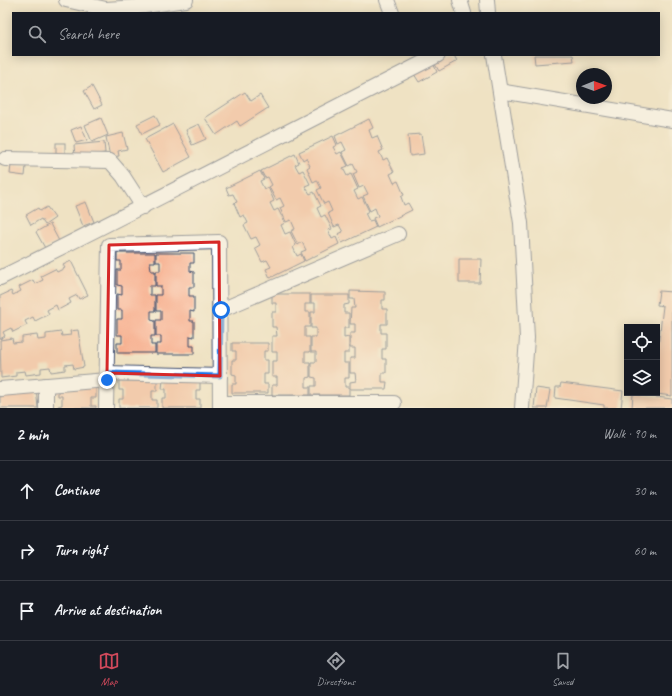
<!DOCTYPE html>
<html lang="en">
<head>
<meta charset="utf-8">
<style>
	:root { --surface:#171b24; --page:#20242c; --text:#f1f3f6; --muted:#9ea1a6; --line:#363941; --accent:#d1495b }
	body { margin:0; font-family:Caveat,sans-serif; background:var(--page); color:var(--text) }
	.controls { position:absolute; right:12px; bottom:12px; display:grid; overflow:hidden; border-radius:0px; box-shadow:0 2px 10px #0003 }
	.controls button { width:36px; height:36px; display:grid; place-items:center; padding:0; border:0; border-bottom:1px solid var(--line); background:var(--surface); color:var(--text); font:20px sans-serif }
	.compass { position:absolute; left:576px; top:68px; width:36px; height:36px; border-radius:50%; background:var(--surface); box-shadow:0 2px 10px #0003; rotate:89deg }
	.stop { position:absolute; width:12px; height:12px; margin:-9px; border:3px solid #1a73e8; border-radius:50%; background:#fff }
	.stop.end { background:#1a73e8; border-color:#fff; box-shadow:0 1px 4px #0008 }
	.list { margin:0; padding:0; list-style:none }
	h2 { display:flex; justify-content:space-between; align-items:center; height:52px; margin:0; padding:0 16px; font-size:17px }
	h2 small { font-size:13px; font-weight:400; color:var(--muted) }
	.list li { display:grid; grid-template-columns:26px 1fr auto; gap:12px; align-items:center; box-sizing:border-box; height:60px; padding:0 16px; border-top:1px solid var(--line) }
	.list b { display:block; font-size:15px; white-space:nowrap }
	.list em { font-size:13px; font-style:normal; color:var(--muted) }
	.icon { flex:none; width:22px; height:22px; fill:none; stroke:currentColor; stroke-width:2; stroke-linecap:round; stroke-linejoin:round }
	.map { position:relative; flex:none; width:672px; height:408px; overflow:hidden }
	.search { position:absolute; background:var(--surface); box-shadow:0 2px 10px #0003; left:12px; right:12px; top:12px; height:44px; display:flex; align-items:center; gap:10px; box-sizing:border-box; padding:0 14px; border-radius:0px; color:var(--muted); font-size:15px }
	.sheet { height:232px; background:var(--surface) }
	nav { display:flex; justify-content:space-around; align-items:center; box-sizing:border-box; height:56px; border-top:1px solid var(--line); background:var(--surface); font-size:11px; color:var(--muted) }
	nav a { display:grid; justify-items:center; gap:2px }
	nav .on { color:var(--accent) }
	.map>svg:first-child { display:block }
</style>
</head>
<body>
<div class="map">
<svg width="672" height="408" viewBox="0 0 672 408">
	<rect width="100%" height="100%" fill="#fcf5e5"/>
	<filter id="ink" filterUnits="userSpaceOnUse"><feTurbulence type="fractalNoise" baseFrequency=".025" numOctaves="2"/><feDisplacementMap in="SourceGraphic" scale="8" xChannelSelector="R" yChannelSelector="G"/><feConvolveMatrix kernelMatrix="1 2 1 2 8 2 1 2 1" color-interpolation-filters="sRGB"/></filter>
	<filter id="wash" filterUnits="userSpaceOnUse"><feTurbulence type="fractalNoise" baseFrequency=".012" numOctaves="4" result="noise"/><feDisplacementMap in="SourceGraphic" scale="16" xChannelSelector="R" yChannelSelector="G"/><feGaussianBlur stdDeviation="0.9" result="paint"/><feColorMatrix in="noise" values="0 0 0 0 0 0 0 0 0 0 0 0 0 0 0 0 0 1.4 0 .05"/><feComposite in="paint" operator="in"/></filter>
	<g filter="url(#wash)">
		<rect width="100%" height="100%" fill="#efe2c3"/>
		<g id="blocks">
			<g fill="#f7b090">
				<path d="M445 55H454L457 61 439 71 433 61Z"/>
				<path d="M534 55H573L574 61 535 64Z"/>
				<path d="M433 63 437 72 419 82 414 74Z"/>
				<path d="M92 86 102 105 94 109 84 91Z"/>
				<path d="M245 92 251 101 260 95 268 108 240 126 237 121 216 135 205 118Z"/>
				<path d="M155 115 160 125 142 134 137 124Z"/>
				<path d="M101 118 108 135 92 142 85 125Z"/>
				<path d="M369 119 373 128 369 130 372 138 377 136 383 150 379 152 383 160 387 158 394 172 390 174 394 183 398 181 404 195 401 197 404 205 408 203 412 210 377 227 373 218 378 216 375 208 370 211 363 196 368 194 364 186 359 188 353 174 357 172 353 164 349 166 342 152 346 150 342 142 338 144 335 136Z"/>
				<path d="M173 124 191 157 163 172 145 139Z"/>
				<path d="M199 124 206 139 192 145 186 130Z"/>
				<path d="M81 126 87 140 76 143 71 130Z"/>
				<path d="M123 133 127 149 118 151 119 156 110 157 106 137Z"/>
				<path d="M421 134 424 154 410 156 408 135Z"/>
				<path d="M333 136 337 145 333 147 337 154 341 152 348 166 343 168 347 176 351 174 358 189 354 191 358 199 362 197 369 211 365 213 369 221 373 220 376 227 342 243 338 234 343 232 339 225 334 227 328 213 332 211 328 202 324 204 317 190 321 188 317 180 313 182 307 168 310 166 306 158 303 160 299 152Z"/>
				<path d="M104 142 105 153 75 156 74 145Z"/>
				<rect x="56" y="143" width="9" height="13"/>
				<path d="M295 154 299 163 295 165 299 172 303 170 310 184 305 186 310 194 314 192 321 206 317 208 321 217 325 215 332 229 328 230 332 239 336 237 339 244 305 261 301 252 306 250 302 242 298 245 291 231 295 229 291 220 286 222 280 208 284 206 280 198 276 200 269 187 272 185 268 177 265 178 261 171Z"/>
				<path d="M11 165 26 166 25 176 10 174Z"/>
				<path d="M260 171 264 179 260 181 264 189 268 187 274 201 270 203 274 211 278 209 285 223 281 225 285 234 290 232 296 245 293 247 297 256 301 254 304 261 270 278 266 269 271 267 267 260 262 262 255 248 260 245 256 237 251 239 244 225 248 223 244 215 240 217 234 203 237 202 233 194 229 195 226 188Z"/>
				<path d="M86 202 94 222 83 226 75 206Z"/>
				<path d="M47 207 55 218 45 225 41 219 31 225 26 215 38 208 40 211Z"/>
				<path d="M50 224 59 241 45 248 36 232Z"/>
				<path d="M117 253H155V262H150L151 271H155V286H150V295H155V311H151V320L155 321V336H151V345H155V353H117V343H122V335H117V319H122V310H117V294L122 295V286L117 285V270H121V261H117Z"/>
				<path d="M156 253H194V263H190V271L194 272V287H189V296H194V312L190 311V321H194V337L190 336V346H194V354H156V344H161V336H156V320H161V311H156V295H161V286H156V271H160V262H156Z"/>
				<path d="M459 259H481L480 283H459Z"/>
				<path d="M71 261 88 295 79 299 77 295 69 299 71 303 58 310 56 305 47 310 49 314 35 321 33 317 25 321 27 325 13 332 11 328 3 332 5 336 0 339V296L11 291 13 295 21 291 19 287 33 280 35 284 43 280 41 276 55 269 57 272 65 268 63 265Z"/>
				<path d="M350 291 385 292V300H382V309H387V324H381V333H386V349H382V359H386V373H382V382H387L386 389H350V382L356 381 355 373H350V358H355V348H350V333H355V324H350L351 308H355L354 299H350Z"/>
				<path d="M659 291 672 292V396L657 394V356L663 306 657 305Z"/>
				<path d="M272 294H310V304H305V312H310V327H305V337H310V352H305V362H310V377L306 378V387H310V395H272V385H277V377H272V361H277V352H272V336H277L276 327H272V312H276V303H272Z"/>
				<path d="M311 295H349V304L344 305V313H349V328H344V338L349 337V353H344V363H349V378H345V387H349V395H311V386H316V378L311 377V362H316V352H311V337H316V328H311V312H315V303H311Z"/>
				<path d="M78 330 84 367 74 369 73 364 65 365V370L51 372 50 367 41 368V373L26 375 25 371 16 372V376L1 378 0 340 12 338 13 343 22 342V337L37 335 38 340 46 339V334L61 332 62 336 71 335 70 331Z"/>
				<path d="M232 343H268V351H264V360H268V374H264V384H268V393H232V384H236V375L232 374V360H236V351H232Z"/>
				<path d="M163 380H200V390H196V399H200V408H162V398H166V389H162Z"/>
				<path d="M119 381H157V391H152V400H157V408H119V399H123V390H119Z"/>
				<path d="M561 383 623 391 621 408H604V405L555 398 556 387H560Z"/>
				<path d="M36 388 38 408H0V397L4 396V392Z"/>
				<path d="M58 388H96V398H91V406H96V408H58V406L62 405V396H58Z"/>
				<path d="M536 388 550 390 547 408H534Z"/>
				<path d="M633 394 672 399V408H632Z"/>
			</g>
		</g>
	</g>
	<g filter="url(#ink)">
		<use href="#blocks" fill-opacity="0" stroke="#3b4a6d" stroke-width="1"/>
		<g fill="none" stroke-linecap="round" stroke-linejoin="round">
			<g stroke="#3b4a6d" stroke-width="16">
				<g id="minor">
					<path d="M66 0 106 9 137 7 186 0"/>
					<path d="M387 0 392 13"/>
					<path d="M460 0 464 13"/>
					<path d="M487 0 488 13"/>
					<path d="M494 55 521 223 527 338 522 408"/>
					<path d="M500 91 672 120"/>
					<path d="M5 159 110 161 123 176 143 207"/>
					<path d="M0 278C147 205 292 129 438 55"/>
					<path d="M221 310 398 234"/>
					<path d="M107 373 220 376"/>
					<path d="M0 389 107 380"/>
					<path d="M220 403H394"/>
					<path d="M46 408V385"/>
					<path d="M106 408 109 245 219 242 220 408"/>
				</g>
			</g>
			<use href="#minor" stroke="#fff" stroke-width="14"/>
		</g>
	</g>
	<g fill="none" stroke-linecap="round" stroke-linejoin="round" filter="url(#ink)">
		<path stroke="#1a73e8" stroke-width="5" d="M107 380V373L220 376 221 310"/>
	</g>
	<path d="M0 0H672V408H0ZM219 242 220 376 107 373 109 245Z" fill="#efe2c3" fill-opacity=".55" fill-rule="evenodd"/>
	<path fill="none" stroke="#d62828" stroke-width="3" stroke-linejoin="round" d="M219 242 220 376 107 373 109 245Z"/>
</svg>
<div class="controls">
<button><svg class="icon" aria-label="locate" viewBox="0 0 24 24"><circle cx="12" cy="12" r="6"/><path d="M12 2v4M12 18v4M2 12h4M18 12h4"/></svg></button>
<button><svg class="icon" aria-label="layers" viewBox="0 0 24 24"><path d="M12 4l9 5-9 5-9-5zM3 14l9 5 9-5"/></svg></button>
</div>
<svg class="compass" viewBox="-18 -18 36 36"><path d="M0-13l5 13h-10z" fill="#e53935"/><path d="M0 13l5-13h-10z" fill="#9ea1a6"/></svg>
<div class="stop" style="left:221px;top:310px"></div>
<div class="stop end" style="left:107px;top:380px"></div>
<div class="search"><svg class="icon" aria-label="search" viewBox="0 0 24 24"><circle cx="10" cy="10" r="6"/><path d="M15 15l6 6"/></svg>Search here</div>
</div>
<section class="sheet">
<h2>2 min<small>Walk · 90 m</small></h2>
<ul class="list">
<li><svg class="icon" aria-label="ahead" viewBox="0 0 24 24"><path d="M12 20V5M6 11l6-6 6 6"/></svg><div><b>Continue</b></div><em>30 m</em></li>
<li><svg class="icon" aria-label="right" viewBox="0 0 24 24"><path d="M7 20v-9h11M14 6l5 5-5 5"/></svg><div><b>Turn right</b></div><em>60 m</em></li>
<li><svg class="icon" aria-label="arrive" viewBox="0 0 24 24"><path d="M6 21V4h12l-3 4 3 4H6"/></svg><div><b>Arrive at destination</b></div></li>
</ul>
</section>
<nav>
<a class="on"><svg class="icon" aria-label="map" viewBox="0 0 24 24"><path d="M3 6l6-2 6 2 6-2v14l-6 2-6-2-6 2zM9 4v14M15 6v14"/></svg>Map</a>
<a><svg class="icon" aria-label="directions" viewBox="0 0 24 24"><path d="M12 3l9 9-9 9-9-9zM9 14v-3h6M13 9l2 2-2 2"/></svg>Directions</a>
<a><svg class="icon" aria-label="saved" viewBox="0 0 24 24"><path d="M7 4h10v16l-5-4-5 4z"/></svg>Saved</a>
</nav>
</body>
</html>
